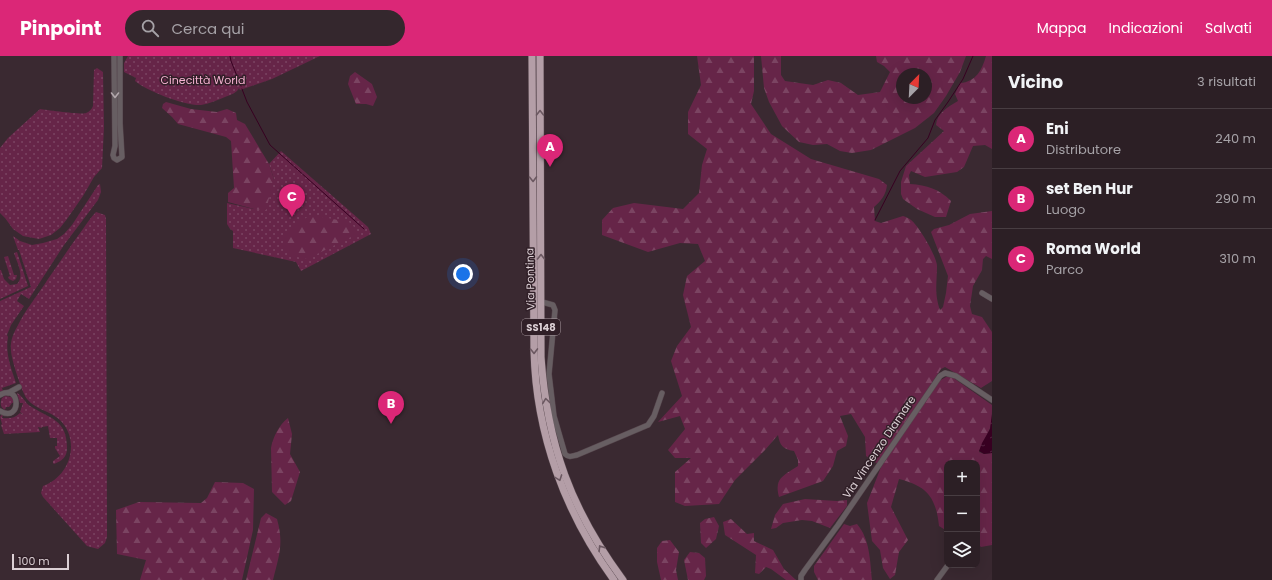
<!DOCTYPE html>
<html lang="it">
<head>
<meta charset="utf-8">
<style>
	:root { --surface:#2c1f25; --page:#34272d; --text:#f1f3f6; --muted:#a6a2a7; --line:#483d42; --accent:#db2777 }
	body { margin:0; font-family:Poppins,sans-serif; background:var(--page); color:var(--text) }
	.controls { position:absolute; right:12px; bottom:12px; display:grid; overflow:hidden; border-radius:8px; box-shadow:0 4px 16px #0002 }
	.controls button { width:36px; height:36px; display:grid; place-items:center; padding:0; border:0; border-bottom:1px solid var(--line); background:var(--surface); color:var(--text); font:20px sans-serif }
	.compass { position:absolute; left:896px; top:12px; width:36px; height:36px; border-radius:50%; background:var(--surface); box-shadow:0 4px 16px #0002; rotate:24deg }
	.scale { position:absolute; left:12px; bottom:10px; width:57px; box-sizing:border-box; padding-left:4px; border:2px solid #dbcfd4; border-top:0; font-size:11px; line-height:14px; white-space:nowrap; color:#dbcfd4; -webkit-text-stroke:3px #301f27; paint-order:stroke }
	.you { position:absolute; left:463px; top:218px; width:14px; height:14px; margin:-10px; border:3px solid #fff; border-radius:50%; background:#1a73e8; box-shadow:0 0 0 6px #1a73e833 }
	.badge { display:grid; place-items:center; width:26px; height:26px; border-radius:50%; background:var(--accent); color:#fff; font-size:13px; font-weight:700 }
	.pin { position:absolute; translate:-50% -33px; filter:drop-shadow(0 1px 2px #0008) }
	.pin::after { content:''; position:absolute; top:21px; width:14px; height:12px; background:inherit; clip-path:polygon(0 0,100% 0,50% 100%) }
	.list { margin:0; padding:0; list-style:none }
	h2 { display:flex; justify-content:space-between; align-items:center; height:52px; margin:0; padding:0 16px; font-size:17px }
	h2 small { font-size:13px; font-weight:400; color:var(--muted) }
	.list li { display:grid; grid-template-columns:26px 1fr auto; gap:12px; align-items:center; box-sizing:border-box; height:60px; padding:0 16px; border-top:1px solid var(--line) }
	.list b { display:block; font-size:15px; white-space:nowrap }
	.list p { margin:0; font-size:13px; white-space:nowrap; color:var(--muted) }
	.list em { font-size:13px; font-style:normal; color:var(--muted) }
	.icon { flex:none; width:22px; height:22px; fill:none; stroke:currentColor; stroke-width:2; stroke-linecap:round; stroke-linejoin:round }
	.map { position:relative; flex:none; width:992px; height:524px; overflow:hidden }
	header { display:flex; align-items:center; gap:24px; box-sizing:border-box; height:56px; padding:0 20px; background:var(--accent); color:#fff }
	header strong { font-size:19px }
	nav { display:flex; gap:22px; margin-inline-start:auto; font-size:14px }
	.search { width:280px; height:36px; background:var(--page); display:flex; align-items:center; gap:10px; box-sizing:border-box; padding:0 14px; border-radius:22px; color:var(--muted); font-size:15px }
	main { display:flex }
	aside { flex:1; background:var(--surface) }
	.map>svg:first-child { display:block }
</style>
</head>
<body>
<header>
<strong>Pinpoint</strong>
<div class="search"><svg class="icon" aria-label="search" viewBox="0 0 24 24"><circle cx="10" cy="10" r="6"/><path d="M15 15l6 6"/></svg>Cerca qui</div>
<nav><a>Mappa</a><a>Indicazioni</a><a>Salvati</a></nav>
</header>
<main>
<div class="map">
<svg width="992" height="524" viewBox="0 0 992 524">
	<defs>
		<pattern id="grass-dots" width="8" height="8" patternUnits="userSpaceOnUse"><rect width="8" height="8" fill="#662548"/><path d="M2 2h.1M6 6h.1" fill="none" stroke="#7b4462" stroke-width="1.8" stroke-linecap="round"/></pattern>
		<pattern id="forest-firs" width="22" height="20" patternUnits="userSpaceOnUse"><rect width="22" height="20" fill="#662548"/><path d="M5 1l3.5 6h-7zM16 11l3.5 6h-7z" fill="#7b4462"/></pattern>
		<pattern id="water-ripples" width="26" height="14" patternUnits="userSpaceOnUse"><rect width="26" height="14" fill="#370021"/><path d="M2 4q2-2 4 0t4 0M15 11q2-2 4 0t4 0" fill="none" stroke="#532440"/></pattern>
	</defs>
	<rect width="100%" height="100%" fill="#3a2931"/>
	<g fill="url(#grass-dots)">
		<path d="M128 0H320L272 23 240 34 239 32C237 37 230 39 225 41 217 44 209 48 201 49 186 50 146 35 135 25L136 22 124 16V7Z"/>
		<path d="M97 12 103 16 104 71 102 112 94 121 83 140 67 163 60 172 51 179 39 183 23 180 13 173 5 162 0 157V92L8 82 40 53C47 54 83 59 86 57 89 56 92 53 93 50L94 14Z"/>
		<path d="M281 95 368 171 371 178 301 215 296 206 233 192V175L230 173 227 168V147L254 153 274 123 269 108Z"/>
		<path d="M100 128 101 136 98 144 64 189 29 243 21 238 17 245 24 250 11 269 7 279 8 281C5 297 11 312 16 327L2 332 3 335 0 336V245L31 231 19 194H18L13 180 20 185 32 189 43 187 57 183 64 178 72 169 98 129Z"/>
		<path d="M96 156 105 159 106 163 107 481 105 487 98 493 87 490 43 441 41 437 43 430C70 421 81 385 60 364 50 355 35 353 27 343 22 336 11 303 11 294 10 286 13 278 17 271 25 254 38 239 48 223 60 206 71 189 83 173 87 167 91 161 96 156Z"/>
		<path d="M17 196 28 230 0 243V214H1L4 223 10 229 17 228C25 220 17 207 14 197Z"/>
		<path d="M8 200 14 219H17L16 223 13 225 9 223 8 221 10 220 4 201Z"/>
		<path d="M17 337C23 340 25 347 30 350 50 363 67 363 67 392 67 401 62 405 54 408L53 407V405L60 400 55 392V390H57V382H50L48 370 42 371V372L38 371 40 376 4 378 1 369 2 368 0 361 2 358 3 359 2 362C9 363 15 362 20 357L24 359 20 356 23 347H20Z"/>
		<path d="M5 340 12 341 15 346 12 347 9 351H6L5 354C0 351 0 347 2 342Z"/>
	</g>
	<g fill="url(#forest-firs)" fill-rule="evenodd">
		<path d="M697 0H754V35L751 48 771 78 811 103 879 123 887 129C886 139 881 145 874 151L875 165 881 167 903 160C906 161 909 162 911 164 919 170 937 201 937 210 937 227 934 237 940 254L943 251 946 237 948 220 931 176 934 173 949 169 970 158 992 155V203L986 200 983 203 982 214 973 230 970 250 972 258 982 261 992 276V325L981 332 945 311 941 313 878 408 866 400 865 381 851 358 840 360 848 380 846 390 837 395 833 410 823 425 779 441C774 422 783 420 798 410V404L794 395C782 393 780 389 778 379L765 394 735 424 719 448 685 450 675 446V416L691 402H675L668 394 685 373 680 360 658 366 682 340 671 305 677 290 691 271 683 239 687 220 705 205 698 188 680 187 648 196 602 179V164L613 152 634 147 683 153 699 137 702 109 707 93 688 78V56L701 29Z"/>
		<path d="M761 0H781V19L785 25 813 29 828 24 841 27 858 39 880 36 890 16 884 10 877 6 876 0H966L960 16 946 40 934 57 915 72 871 94 852 97 840 95 827 88 813 89 799 86 782 70 769 46 764 32ZM902 18H926V42H902Z"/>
		<path d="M986 0H992V93L985 89 973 90 964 111 957 116 925 121 911 115 909 119 910 128C927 129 939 133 951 145L946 161H935L917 153 903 143 901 138V126L906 110 944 75 936 69C937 57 948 51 958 45L955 38 960 27C976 26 982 14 986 0Z"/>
		<path d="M355 16 372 28 377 41 373 50 366 48H356L348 28 350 20Z"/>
		<path d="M166 46 191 53 217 56 227 53 236 57 237 64 245 68 269 108 274 123 266 154 254 153 228 146V137L234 132 231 85 226 81 178 68 172 61 162 52 163 48Z"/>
		<path d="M311 159 349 166 356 173 357 178 307 203C299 202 293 200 287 195 273 182 300 165 311 159Z"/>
		<path d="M946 321H952L992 349C992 357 992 365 990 372 987 381 982 387 979 396L984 398 992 397V489L981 491 977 487V407H947V475L939 470C936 441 927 430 899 423L891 451 908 484 899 496 895 519 890 523 883 512 880 494 872 485 867 447 881 411 939 325Z"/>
		<path d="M288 362 292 378 290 398 300 416 291 445 285 449 272 436 271 392C273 381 279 369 288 362Z"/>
		<path d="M215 426 243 427 254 433 253 474 242 524H140L146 504 117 498 116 454 139 446 201 447 207 442Z"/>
		<path d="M805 443 837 445 847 444V450L830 472 812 465 802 464 783 467 776 472 771 473 775 459 783 448Z"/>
		<path d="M266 457 277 463C284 488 279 500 273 524H246L261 462Z"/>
		<path d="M714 461 719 470 716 483 706 492 701 487 700 467 705 463Z"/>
		<path d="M731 463 747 478 754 477V485L773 494 784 513 796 524H786L771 513 766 511 759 518 755 517 756 499 725 479 723 466Z"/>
		<path d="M844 468 850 470 857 468C870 483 870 505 872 524H818L814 516V510Z"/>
		<path d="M670 484 679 496 676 514 678 524H661L657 506V492L662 485Z"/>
		<path d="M690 496 699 497 705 502 706 520 704 524H688L684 504Z"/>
	</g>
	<path fill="url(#water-ripples)" d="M992 358V397L984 398 979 395 982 387 990 373Z"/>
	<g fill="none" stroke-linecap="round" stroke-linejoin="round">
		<g stroke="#370021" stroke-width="1">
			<path d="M230 0 231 5 241 30"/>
			<path d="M242 33 247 46 270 89 364 173"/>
			<path d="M875 164 900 115 928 82 935 64 948 46 963 23 973 0"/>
		</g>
		<g stroke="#57474e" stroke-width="6">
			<g id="minor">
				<path d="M114 0 115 90 113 99 114 102 117 104 122 101 120 67V0"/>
				<path d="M982 237 992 243"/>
				<path d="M542 246 553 249 555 254 549 318 554 360 565 398C569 402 572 400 577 399L648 369 654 360 662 337"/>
				<path d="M8 337 19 331"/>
				<path d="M0 339C21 326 22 368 0 355"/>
				<path d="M801 524V520L805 514 838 469 940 320 945 317 956 320 992 344"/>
				<path d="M937 524 948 509"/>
			</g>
		</g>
		<g stroke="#57474e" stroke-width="8">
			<g id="highway">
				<path d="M532 0 534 295C536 378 565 457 614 524"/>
				<path d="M540 0 541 301C547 388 571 454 623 524"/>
			</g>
		</g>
		<use href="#minor" stroke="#675e62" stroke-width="5"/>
		<use href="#highway" stroke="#b49ea7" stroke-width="7"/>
	</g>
	<defs><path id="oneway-chevron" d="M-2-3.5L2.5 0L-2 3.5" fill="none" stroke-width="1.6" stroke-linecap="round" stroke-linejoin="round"/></defs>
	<use stroke="#b2a7ac" href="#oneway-chevron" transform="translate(115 39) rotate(90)"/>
	<g stroke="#6b5861">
		<use href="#oneway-chevron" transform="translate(540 57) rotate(-90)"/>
		<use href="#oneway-chevron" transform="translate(533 123) rotate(89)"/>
		<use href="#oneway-chevron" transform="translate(541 201) rotate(-90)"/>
		<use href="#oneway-chevron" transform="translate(534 295) rotate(89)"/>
		<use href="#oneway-chevron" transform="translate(546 345) rotate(-98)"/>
		<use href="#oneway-chevron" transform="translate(559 422) rotate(70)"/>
		<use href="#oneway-chevron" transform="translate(601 492) rotate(-122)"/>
	</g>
	<g text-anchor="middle" stroke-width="3" stroke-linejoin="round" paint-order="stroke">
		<rect fill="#301f27" stroke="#a89aa0" stroke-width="1" x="522" y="263" width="38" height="16" rx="3"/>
		<g font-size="10" font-weight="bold" fill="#dbcfd4">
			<text x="541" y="275">SS148</text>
		</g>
		<g font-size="11" fill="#f6b1d1" stroke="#301f27">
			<text x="203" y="28">Cinecittà World</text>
		</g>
		<g font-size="11" fill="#dbcfd4" stroke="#301f27">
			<text transform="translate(530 223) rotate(-91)" y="4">Via Pontina</text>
			<text transform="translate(879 391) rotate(-56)" y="4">Via Vincenzo Diamare</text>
		</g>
	</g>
</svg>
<div class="controls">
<button>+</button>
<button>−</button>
<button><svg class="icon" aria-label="layers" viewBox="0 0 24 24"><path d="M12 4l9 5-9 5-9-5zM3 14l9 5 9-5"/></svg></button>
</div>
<svg class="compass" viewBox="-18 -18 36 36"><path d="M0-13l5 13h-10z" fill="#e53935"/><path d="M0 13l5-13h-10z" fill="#a6a2a7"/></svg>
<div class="scale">100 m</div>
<div class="you"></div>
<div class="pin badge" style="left:550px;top:111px">A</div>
<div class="pin badge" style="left:391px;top:368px">B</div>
<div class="pin badge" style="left:292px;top:161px">C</div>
</div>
<aside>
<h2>Vicino<small>3 risultati</small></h2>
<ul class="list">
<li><span class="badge">A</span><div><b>Eni</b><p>Distributore</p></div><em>240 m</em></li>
<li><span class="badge">B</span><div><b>set Ben Hur</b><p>Luogo</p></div><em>290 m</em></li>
<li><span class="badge">C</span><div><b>Roma World</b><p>Parco</p></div><em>310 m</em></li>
</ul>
</aside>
</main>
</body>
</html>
